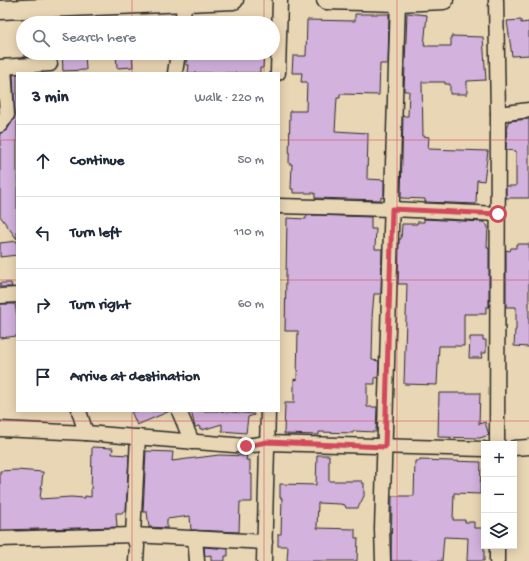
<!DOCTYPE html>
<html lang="en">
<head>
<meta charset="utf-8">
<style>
	:root { --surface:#fff; --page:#f6f6f7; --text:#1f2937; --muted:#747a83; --line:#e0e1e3 }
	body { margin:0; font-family:"Gochi Hand",sans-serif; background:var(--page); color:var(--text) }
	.controls { position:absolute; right:12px; bottom:12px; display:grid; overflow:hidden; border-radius:0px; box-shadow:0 2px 10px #0003 }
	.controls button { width:36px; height:36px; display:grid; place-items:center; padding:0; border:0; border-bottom:1px solid var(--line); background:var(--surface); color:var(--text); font:20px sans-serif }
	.stop { position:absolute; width:12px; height:12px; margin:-9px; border:3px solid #d1495b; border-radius:50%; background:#fff }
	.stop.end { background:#d1495b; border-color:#fff; box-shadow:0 1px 4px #0008 }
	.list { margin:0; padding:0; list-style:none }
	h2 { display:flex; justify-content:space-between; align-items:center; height:52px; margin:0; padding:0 16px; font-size:17px }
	h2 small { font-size:13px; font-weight:400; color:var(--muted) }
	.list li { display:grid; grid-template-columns:26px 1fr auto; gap:12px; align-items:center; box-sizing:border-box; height:72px; padding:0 16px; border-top:1px solid var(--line) }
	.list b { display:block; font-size:15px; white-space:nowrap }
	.list em { font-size:13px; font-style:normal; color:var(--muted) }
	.icon { flex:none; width:22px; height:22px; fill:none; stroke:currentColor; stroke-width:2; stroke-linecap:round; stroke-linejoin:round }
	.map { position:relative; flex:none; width:529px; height:561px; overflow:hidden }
	.search { position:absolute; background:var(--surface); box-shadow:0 2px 10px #0003; left:16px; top:16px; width:264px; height:44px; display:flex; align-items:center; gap:10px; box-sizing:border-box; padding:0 14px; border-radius:22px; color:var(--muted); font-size:15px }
	.panel { position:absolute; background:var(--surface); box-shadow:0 2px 10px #0003; left:16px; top:72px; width:264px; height:340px; border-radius:0px }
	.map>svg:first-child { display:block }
</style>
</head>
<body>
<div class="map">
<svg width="529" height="561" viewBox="0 0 529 561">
	<rect width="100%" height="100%" fill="#e9d6b4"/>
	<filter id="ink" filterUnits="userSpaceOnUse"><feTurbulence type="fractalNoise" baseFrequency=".025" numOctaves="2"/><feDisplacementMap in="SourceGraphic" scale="8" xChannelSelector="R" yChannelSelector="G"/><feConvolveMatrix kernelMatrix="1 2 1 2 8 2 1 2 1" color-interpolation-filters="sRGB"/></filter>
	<g filter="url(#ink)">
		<g fill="#d3b2dd" stroke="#2b2b2b">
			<path d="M407 13 427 15 424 46H451V36L483 37 486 80 467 81V94H450V84H445V82H422L423 136 429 137 428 149 488 151 484 181 477 180 476 204 425 202V199L401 198 403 116H408L409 91H404Z"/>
			<path d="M355 14H389L388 64H380L379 95 340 94V98H337L335 131 368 133 367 179 384 180V198L381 197V200L315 198V193H293V189H291L292 164H289L290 111H306L307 82H301L302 73H292L293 56H306L307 20 355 21Z"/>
			<path d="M521 20V23L529 22V55L512 56 507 21Z"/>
			<path d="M24 53H44L41 56 24 57Z"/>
			<path d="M62 53H85L86 70 63 71Z"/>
			<path d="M116 53H132L133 67 117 68Z"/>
			<path d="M187 53H264L263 68H260V73H188L189 65H186Z"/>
			<path d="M17 74V239L0 216V133L7 130 14 119 15 114 13 75Z"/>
			<path d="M529 119V198H506V186H516V151L506 150 507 125 509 121Z"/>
			<path d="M315 215 371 217V229H376L375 249H382L381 294H374L372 317H373L372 360 379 361 378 378 375 377V384H367V407H377L376 432 353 431V433L319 432V435L284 434 285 403H294V379L297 380 298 331H285L287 218 306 219V216Z"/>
			<path d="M424 219 483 222 488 226 487 248H489V307H486V314H464V346H439L437 385 404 384 407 284H398L399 239H401L402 224H417V222H424Z"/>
			<path d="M17 241V255L0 257V243Z"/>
			<path d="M516 244H529V347L514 346 515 330H516V307H506V250L510 251 511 248H516Z"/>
			<path d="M0 283H11L12 287H0Z"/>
			<path d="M0 304H15L17 316V336L0 338Z"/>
			<path d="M470 337H483V340H486V353H481L482 358H469Z"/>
			<path d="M439 393H480L479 424 485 422 489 435 480 438 438 437Z"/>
			<path d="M131 411H170L137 425Z"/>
			<path d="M191 411H218L254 414V415L248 417 246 433 222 431V424L202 430V428L200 429 199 426 195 427Z"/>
			<path d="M92 447 113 448 112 454 129 455 126 511H123V513H116L117 527 0 530V471L16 470 43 472 40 499 71 497 85 498V496L91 497Z"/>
			<path d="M146 451 173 452 172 461 219 455 247 456 246 460H250V474H252V502H240L239 532 191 530 190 516 167 519V528L149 527 147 512H143Z"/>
			<path d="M317 455H329V481H362V483H364V496L358 508H346L345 505 340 504 318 503 317 528 355 529V538H358L357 561H287L288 546H278V534H281L282 498H280V484L316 485Z"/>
			<path d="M420 460 481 462 480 494 454 493 453 520H465V522H474V528H484V561H467L468 538 444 537 442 561H391L392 496H414L415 461H420Z"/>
			<path d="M204 547 228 549V556H225V561H211V555L205 556Z"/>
		</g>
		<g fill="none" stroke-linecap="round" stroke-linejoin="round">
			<g stroke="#2b2b2b" stroke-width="17">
				<g id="minor">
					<path d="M496 0 498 114 497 444"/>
					<path d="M46 7 47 23"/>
					<path d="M182 23 185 0"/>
					<path d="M0 67 50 64"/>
					<path d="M175 73 178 53"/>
					<path d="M278 73 280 0"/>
					<path d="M498 114 529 110"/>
					<path d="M0 125 7 115 4 67"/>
					<path d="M279 206 392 209 498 214"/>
					<path d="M0 296 17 295"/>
					<path d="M79 411 86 433"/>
					<path d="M179 411 192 442"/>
					<path d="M0 429 86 433 246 446 267 443 484 449"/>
					<path d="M514 448 529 447"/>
					<path d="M195 538 197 561"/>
					<path d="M0 539 133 535 265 542"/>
					<path d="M136 561 137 546 133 535 138 437"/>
					<path d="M264 561 268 411"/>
					<path d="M383 561 382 529 398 0"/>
					<path d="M497 561V546"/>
				</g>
			</g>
			<g stroke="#2b2b2b" stroke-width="21">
				<g id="tertiary">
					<path d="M326 0 398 2 444 0"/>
					<path d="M0 10 234 0"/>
				</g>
			</g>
			<use href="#minor" stroke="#e9d6b4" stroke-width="14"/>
			<use href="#tertiary" stroke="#e9d6b4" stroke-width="18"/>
		</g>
	</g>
	<g fill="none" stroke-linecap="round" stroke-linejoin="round" filter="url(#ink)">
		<path stroke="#d1495b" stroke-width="5" d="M246 446 267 442 385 447 392 209 498 214"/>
	</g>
	<path fill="none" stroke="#d1495b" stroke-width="1" stroke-opacity="0.55" d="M132 0V23M264 0V23M397 0V561M132 53V73M264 53V73M0 140H17M279 140H529M0 280H17M279 280H529M132 411V561M264 411V561M0 421H529"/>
</svg>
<div class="controls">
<button>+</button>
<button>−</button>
<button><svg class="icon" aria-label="layers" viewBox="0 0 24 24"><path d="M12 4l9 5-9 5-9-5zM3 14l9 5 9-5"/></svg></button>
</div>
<div class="stop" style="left:498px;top:214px"></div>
<div class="stop end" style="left:246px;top:446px"></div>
<div class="search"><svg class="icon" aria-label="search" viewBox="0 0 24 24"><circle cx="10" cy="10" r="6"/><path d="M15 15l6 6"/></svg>Search here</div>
<section class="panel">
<h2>3 min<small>Walk · 220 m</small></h2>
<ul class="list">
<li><svg class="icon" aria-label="ahead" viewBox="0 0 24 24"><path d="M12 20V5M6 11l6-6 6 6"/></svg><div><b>Continue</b></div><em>50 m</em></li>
<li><svg class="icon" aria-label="left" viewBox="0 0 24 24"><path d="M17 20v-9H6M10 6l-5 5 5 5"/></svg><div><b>Turn left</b></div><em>110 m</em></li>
<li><svg class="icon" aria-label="right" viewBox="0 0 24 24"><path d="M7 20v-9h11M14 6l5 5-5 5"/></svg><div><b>Turn right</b></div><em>60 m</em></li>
<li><svg class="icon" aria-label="arrive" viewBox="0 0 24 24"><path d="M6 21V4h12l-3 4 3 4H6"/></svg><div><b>Arrive at destination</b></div></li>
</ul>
</section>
</div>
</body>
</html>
